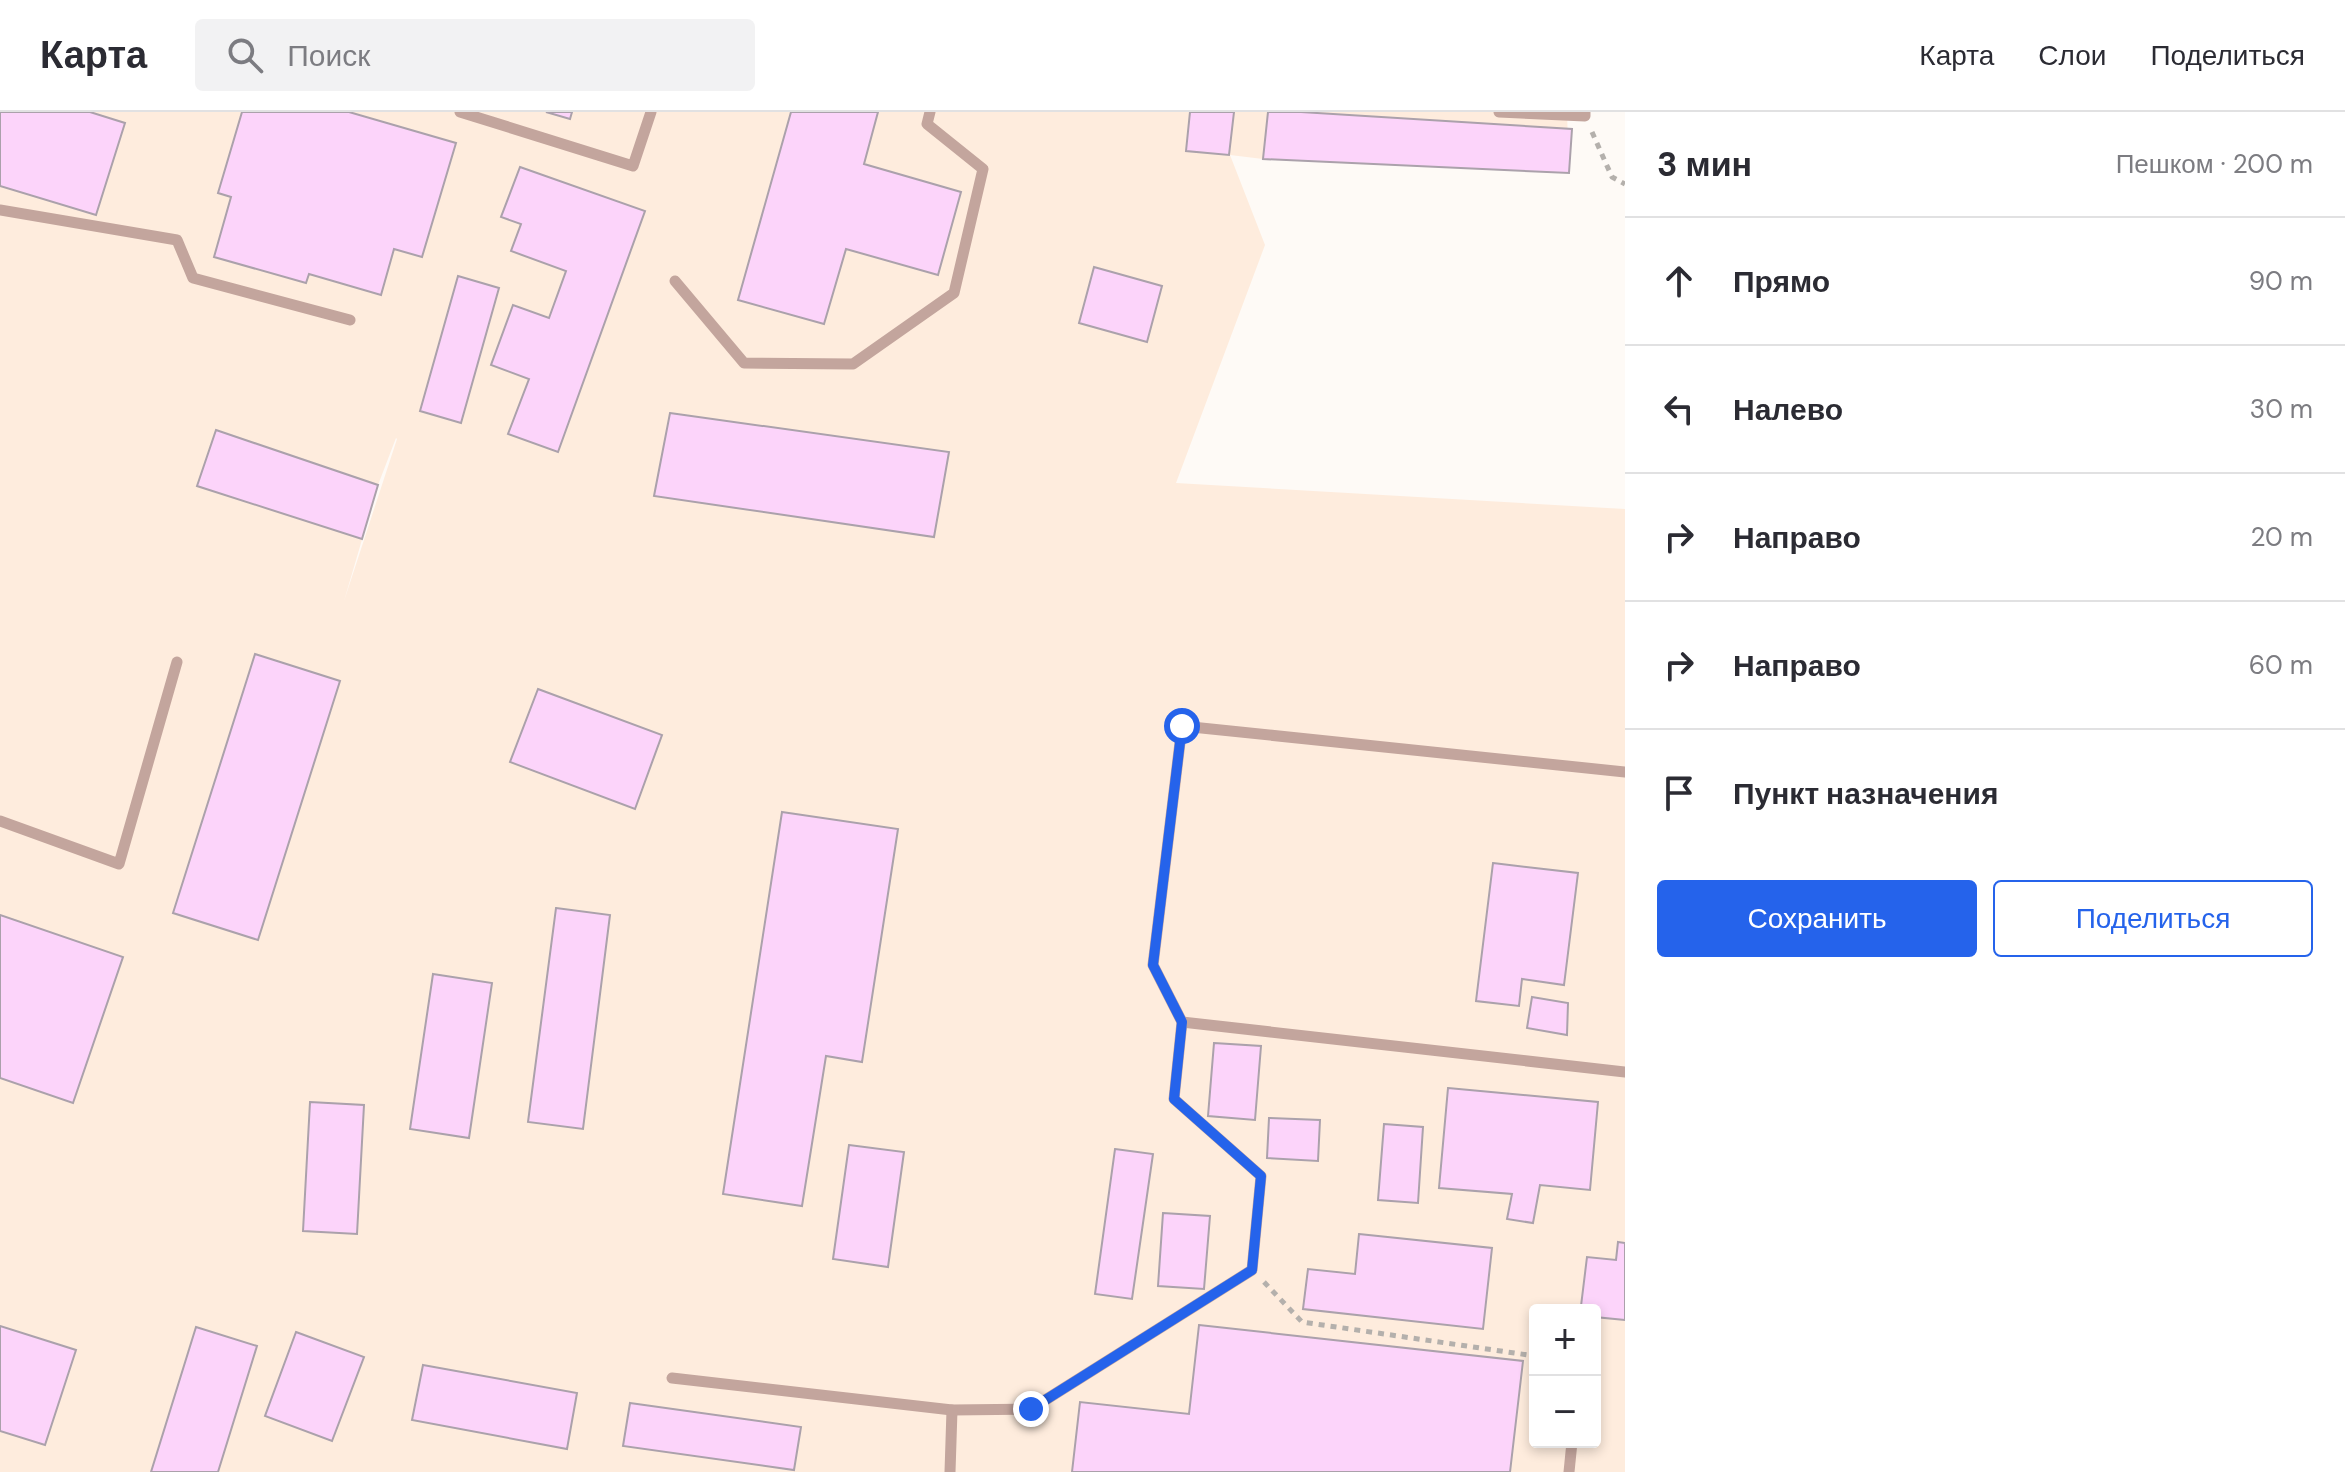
<!DOCTYPE html>
<html lang="ru">
<head>
<meta charset="utf-8">
<style>
	:root { --surface:#fff; --page:#f2f2f3; --text:#2b2b33; --muted:#7c7c81; --line:#e1e1e2; --accent:#2563eb }
	body { margin:0; font-family:"DM Sans",sans-serif; background:var(--page); color:var(--text) }
	.controls { position:absolute; right:24px; bottom:24px; display:grid; overflow:hidden; border-radius:8px; box-shadow:0 4px 12px #0003 }
	.controls button { width:72px; height:72px; display:grid; place-items:center; padding:0; border:0; border-bottom:2px solid var(--line); background:var(--surface); color:var(--text); font:40px sans-serif }
	.stop { position:absolute; width:24px; height:24px; margin:-18px; border:6px solid #2563eb; border-radius:50%; background:#fff }
	.stop.end { background:#2563eb; border-color:#fff; box-shadow:0 2px 8px #0008 }
	.list { margin:0; padding:0; list-style:none }
	h2 { display:flex; justify-content:space-between; align-items:center; height:104px; margin:0; padding:0 32px; font-size:34px }
	h2 small { font-size:26px; font-weight:400; color:var(--muted) }
	.list li { display:grid; grid-template-columns:52px 1fr auto; gap:24px; align-items:center; box-sizing:border-box; height:128px; padding:0 32px; border-top:2px solid var(--line) }
	.list b { display:block; font-size:30px; white-space:nowrap }
	.list em { font-size:26px; font-style:normal; color:var(--muted) }
	.actions { display:flex; gap:16px; padding:24px 32px }
	.actions a { flex:1; padding:18px 0; border:2px solid var(--accent); border-radius:8px; text-align:center; font-size:28px; color:var(--accent) }
	.actions .main { background:var(--accent); color:#fff }
	.icon { flex:none; width:44px; height:44px; fill:none; stroke:currentColor; stroke-width:2; stroke-linecap:round; stroke-linejoin:round }
	.map { position:relative; flex:none; width:1625px; height:1360px; overflow:hidden }
	header { display:flex; align-items:center; gap:48px; box-sizing:border-box; height:112px; padding:0 40px; background:var(--surface); border-bottom:2px solid var(--line) }
	header strong { font-size:38px }
	nav { display:flex; gap:44px; margin-inline-start:auto; font-size:28px }
	.search { width:560px; height:72px; background:var(--page); display:flex; align-items:center; gap:20px; box-sizing:border-box; padding:0 28px; border-radius:8px; color:var(--muted); font-size:30px }
	main { display:flex }
	aside { flex:1; background:var(--surface) }
	.map>svg:first-child { display:block }
</style>
</head>
<body>
<header>
<strong>Карта</strong>
<div class="search"><svg class="icon" aria-label="search" viewBox="0 0 24 24"><circle cx="10" cy="10" r="6"/><path d="M15 15l6 6"/></svg>Поиск</div>
<nav><a>Карта</a><a>Слои</a><a>Поделиться</a></nav>
</header>
<main>
<div class="map">
<svg width="1625" height="1360" viewBox="0 0 1625 1360">
	<rect width="100%" height="100%" fill="#fefaf6"/>
	<path fill="#feecdd" fill-rule="evenodd" d="M0 0H339L455 31 349 0H1567L1569 61 1263 47 1230 43 1265 133 1176 371 1625 397V1360H0ZM396 326 397 327 344 489 378 373ZM1535 1198H1595V1330H1535Z"/>
	<g fill="#fcd4fa" stroke="#aba1ab" stroke-width="2">
		<path d="M0 0H90L125 11 96 103 0 74Z"/>
		<path d="M242 0H349L456 31 422 145 394 137 381 183 309 162 306 171 214 145 231 85 218 81Z"/>
		<path d="M546 0H572L570 7Z"/>
		<path d="M791 0H878L864 52 961 80 938 163 846 137 824 212 738 188Z"/>
		<path d="M1190 0H1234L1229 43 1186 39Z"/>
		<path d="M1268 0H1301L1572 17 1569 61 1263 47Z"/>
		<path d="M520 55 645 99 558 340 508 322 529 267 491 253 513 193 549 206 566 159 511 139 521 112 501 105Z"/>
		<path d="M1094 155 1162 174 1147 230 1079 211Z"/>
		<path d="M458 164 499 176 461 311 420 299Z"/>
		<path d="M670 301 949 340 934 425 654 384Z"/>
		<path d="M216 318 378 373 362 427 197 374Z"/>
		<path d="M255 542 340 569 258 828 173 801Z"/>
		<path d="M538 577 662 623 635 697 510 650Z"/>
		<path d="M782 700 898 717 862 950 826 944 802 1094 723 1082Z"/>
		<path d="M1493 751 1578 761 1564 873 1522 867 1519 894 1476 889Z"/>
		<path d="M556 796 610 803 583 1017 528 1010Z"/>
		<path d="M0 803 123 845 73 991 0 966Z"/>
		<path d="M433 862 492 871 469 1026 410 1017Z"/>
		<path d="M1532 885 1568 891 1567 923 1527 916Z"/>
		<path d="M1214 931 1261 934 1255 1008 1208 1004Z"/>
		<path d="M1448 976 1598 990 1590 1078 1540 1073 1533 1111 1507 1107 1512 1082 1439 1076Z"/>
		<path d="M310 990 364 993 357 1122 303 1119Z"/>
		<path d="M1269 1006 1320 1008 1318 1049 1267 1046Z"/>
		<path d="M1384 1012 1423 1015 1418 1091 1378 1088Z"/>
		<path d="M849 1033 904 1040 888 1155 833 1147Z"/>
		<path d="M1115 1037 1153 1042 1132 1187 1095 1182Z"/>
		<path d="M1163 1101 1210 1104 1204 1177 1158 1174Z"/>
		<path d="M1359 1122 1492 1136 1483 1217 1303 1197 1308 1157 1355 1162Z"/>
		<path d="M1618 1130 1625 1131V1208L1595 1205 1596 1195 1581 1194 1587 1145 1616 1148Z"/>
		<path d="M1199 1213 1523 1249 1510 1360H1072L1080 1290 1189 1302Z"/>
		<path d="M0 1214 76 1238 45 1333 0 1319Z"/>
		<path d="M196 1215 257 1234 218 1360H151Z"/>
		<path d="M296 1220 364 1245 332 1329 265 1304Z"/>
		<path d="M423 1253 577 1281 567 1337 412 1308Z"/>
		<path d="M630 1291 801 1315 794 1358 623 1334Z"/>
	</g>
	<g fill="none" stroke-linecap="round" stroke-linejoin="round">
		<g stroke="#b4b0ac" stroke-width="5" stroke-dasharray="6 6" stroke-linecap="butt">
			<path d="M1592 20 1612 65 1625 72"/>
			<path d="M1264 1170 1302 1210 1535 1244"/>
		</g>
		<g stroke="#c3a59d" stroke-width="11">
			<path d="M460 0 633 54 651 0"/>
			<path d="M1499 0 1585 4V0"/>
			<path d="M0 98 177 128 193 166 350 208"/>
			<path d="M675 169 744 251 853 252 954 181 983 57 927 12 930 0"/>
			<path d="M0 709 119 752 177 550"/>
			<path d="M1182 910 1625 960"/>
			<path d="M672 1266 952 1298 1031 1297 1252 1158 1261 1064 1174 987 1182 910 1153 853 1182 614 1625 660"/>
			<path d="M950 1360 952 1298"/>
			<path d="M1569 1360 1572 1330"/>
		</g>
	</g>
	<g fill="none" stroke-linecap="round" stroke-linejoin="round">
		<path stroke="#2563eb" stroke-width="10" d="M1031 1297 1252 1158 1261 1064 1174 987 1182 910 1153 853 1182 614"/>
	</g>
</svg>
<div class="controls">
<button>+</button>
<button>−</button>
</div>
<div class="stop" style="left:1182px;top:614px"></div>
<div class="stop end" style="left:1031px;top:1297px"></div>
</div>
<aside>
<h2>3 мин<small>Пешком · 200 m</small></h2>
<ul class="list">
<li><svg class="icon" aria-label="ahead" viewBox="0 0 24 24"><path d="M12 20V5M6 11l6-6 6 6"/></svg><div><b>Прямо</b></div><em>90 m</em></li>
<li><svg class="icon" aria-label="left" viewBox="0 0 24 24"><path d="M17 20v-9H6M10 6l-5 5 5 5"/></svg><div><b>Налево</b></div><em>30 m</em></li>
<li><svg class="icon" aria-label="right" viewBox="0 0 24 24"><path d="M7 20v-9h11M14 6l5 5-5 5"/></svg><div><b>Направо</b></div><em>20 m</em></li>
<li><svg class="icon" aria-label="right" viewBox="0 0 24 24"><path d="M7 20v-9h11M14 6l5 5-5 5"/></svg><div><b>Направо</b></div><em>60 m</em></li>
<li><svg class="icon" aria-label="arrive" viewBox="0 0 24 24"><path d="M6 21V4h12l-3 4 3 4H6"/></svg><div><b>Пункт назначения</b></div></li>
</ul>
<div class="actions"><a class="main">Сохранить</a><a>Поделиться</a></div>
</aside>
</main>
</body>
</html>
